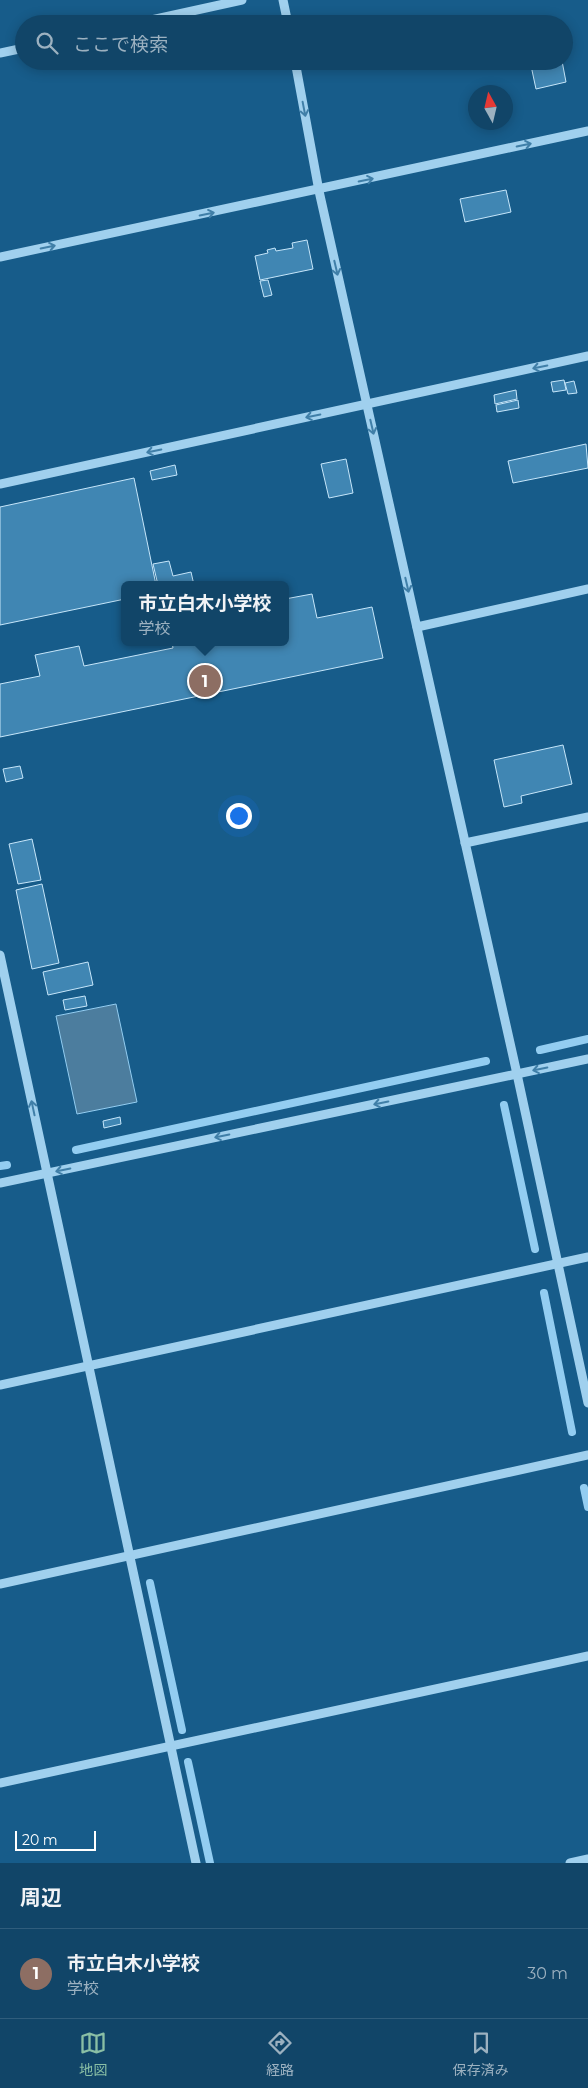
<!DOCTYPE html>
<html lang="ja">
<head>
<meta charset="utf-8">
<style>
	:root { --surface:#114568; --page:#1e4f71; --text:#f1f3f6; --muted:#9cb1c0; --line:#305d7c; --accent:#8abfa5 }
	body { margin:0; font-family:Montserrat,"Noto Sans JP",sans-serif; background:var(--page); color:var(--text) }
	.compass { position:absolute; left:468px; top:85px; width:45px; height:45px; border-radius:50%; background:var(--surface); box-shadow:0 2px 12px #0003; rotate:352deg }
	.scale { position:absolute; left:15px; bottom:12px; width:81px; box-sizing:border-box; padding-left:5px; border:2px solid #fff; border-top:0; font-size:14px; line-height:18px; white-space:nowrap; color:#fff; -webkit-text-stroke:4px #175c8a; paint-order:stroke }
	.you { position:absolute; left:238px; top:815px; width:18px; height:18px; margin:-12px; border:4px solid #fff; border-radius:50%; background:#1a73e8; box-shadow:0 0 0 8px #1a73e833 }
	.badge { display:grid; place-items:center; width:32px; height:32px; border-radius:50%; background:var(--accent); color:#fff; font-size:16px; font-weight:700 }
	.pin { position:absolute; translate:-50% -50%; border:2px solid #fff; box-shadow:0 1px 5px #0006 }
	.popup { position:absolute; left:121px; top:581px; width:168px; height:65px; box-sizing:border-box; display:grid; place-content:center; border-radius:8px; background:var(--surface); filter:drop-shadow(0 1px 4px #0005); font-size:16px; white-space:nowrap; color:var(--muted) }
	.popup b { font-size:19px; color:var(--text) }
	.popup::after { content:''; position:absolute; left:50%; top:100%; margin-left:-10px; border:10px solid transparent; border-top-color:var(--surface) }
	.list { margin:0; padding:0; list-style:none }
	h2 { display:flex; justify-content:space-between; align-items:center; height:65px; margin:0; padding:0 20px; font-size:21px }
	h2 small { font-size:16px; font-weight:400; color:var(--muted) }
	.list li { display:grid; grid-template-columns:32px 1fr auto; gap:15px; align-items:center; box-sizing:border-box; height:90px; padding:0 20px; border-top:1px solid var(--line) }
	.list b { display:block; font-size:19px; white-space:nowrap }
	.list p { margin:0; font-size:16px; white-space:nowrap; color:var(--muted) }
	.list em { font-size:16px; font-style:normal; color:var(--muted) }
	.icon { flex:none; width:28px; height:28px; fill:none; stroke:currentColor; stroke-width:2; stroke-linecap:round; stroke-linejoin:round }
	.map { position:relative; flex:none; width:588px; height:1863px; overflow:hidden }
	.search { position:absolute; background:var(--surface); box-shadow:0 2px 12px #0003; left:15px; right:15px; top:15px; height:55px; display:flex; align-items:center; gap:12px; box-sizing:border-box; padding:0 18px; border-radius:28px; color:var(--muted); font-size:19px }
	.sheet { height:155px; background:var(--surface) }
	nav { display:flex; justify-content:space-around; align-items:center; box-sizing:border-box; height:70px; border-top:1px solid var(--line); background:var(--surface); font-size:14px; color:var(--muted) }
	nav a { display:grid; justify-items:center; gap:2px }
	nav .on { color:var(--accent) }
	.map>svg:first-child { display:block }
</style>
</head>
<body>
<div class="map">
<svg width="588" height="1863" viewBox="0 0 588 1863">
	<rect width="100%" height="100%" fill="#175c8a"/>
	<path fill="#4c7d9e" stroke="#93cdf1" d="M116 1004 137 1102 77 1114 56 1016Z"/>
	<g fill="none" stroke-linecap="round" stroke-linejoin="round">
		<g stroke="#93cdf1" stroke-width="8">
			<path d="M540 1050 588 1039"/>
			<path d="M504 1105 535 1249"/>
			<path d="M76 1150 486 1061"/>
			<path d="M0 1166 7 1165"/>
			<path d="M544 1293 572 1432"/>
			<path d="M584 1488 588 1507"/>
			<path d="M150 1583 182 1730"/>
			<path d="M188 1762 210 1863"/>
		</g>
	</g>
	<g fill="#4086b3" stroke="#c6e6fa">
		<path d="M530 61H562L566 82 536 89Z"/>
		<path d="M506 190 511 212 465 222 460 199Z"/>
		<path d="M307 240 313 269 260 280 255 256 268 253 267 250 275 248 276 251 293 248 292 243Z"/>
		<path d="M268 280 272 295 264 297 260 281Z"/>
		<path d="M564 380 566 390 553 392 551 382Z"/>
		<path d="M574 381 577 393 568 394 565 383Z"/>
		<path d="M516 390 517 399 495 404 494 395Z"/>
		<path d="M518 400 519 408 497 412 496 405Z"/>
		<path d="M586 444 588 468 513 483 508 461Z"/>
		<path d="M346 459 353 493 329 498 321 464Z"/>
		<path d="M175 465 177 475 152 480 150 471Z"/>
		<path d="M134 478 156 585H125V599L0 625V507Z"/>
		<path d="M169 561 173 576 191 572 194 585H158L153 564Z"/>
		<path d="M312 594 317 618 372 607 383 658 0 737V684L40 676 35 655 79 646 84 666 173 648 172 642H285V599Z"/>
		<path d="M563 745 572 784 521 796 522 803 504 807 494 760Z"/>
		<path d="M20 766 23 778 6 782 3 769Z"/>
		<path d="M32 839 41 880 18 884 9 844Z"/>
		<path d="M42 884 59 963 32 969 16 890Z"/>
		<path d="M88 962 93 985 48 995 43 972Z"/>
		<path d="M85 996 87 1006 65 1010 63 1000Z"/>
		<path d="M120 1117 121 1124 104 1128 103 1121Z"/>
	</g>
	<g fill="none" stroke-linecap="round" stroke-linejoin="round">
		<g stroke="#a0d0ee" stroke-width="9">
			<path d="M283 0 288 24"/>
			<path d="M133 24 242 0"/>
			<path d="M0 53 24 48"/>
			<path d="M295 61 319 191 517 1074 588 1403"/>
			<path d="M0 257 588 131"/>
			<path d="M0 484 588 356"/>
			<path d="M417 627 588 589"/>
			<path d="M465 843 588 817"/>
			<path d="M0 955 196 1863"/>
			<path d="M0 1183 588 1059"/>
			<path d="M0 1385 588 1257"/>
			<path d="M0 1584 588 1455"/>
			<path d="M0 1783 588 1656"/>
			<path d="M570 1863 588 1859"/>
		</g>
	</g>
	<defs><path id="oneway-shaft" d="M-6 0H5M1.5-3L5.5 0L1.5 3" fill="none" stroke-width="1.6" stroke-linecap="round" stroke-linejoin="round" transform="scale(1.25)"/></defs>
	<g stroke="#407fa8">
		<use href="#oneway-shaft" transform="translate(304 109) rotate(79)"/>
		<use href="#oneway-shaft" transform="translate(524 145) rotate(-12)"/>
		<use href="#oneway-shaft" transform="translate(366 180) rotate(-12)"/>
		<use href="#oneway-shaft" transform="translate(207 214) rotate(-12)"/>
		<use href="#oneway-shaft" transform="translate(48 247) rotate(-12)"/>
		<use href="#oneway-shaft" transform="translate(336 268) rotate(77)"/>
		<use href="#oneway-shaft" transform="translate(540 367) rotate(168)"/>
		<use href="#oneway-shaft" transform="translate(313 416) rotate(168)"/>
		<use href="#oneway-shaft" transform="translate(372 427) rotate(77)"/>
		<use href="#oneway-shaft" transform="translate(154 451) rotate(168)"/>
		<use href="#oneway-shaft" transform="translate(407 585) rotate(77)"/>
		<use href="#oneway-shaft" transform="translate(540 1069) rotate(168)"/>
		<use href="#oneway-shaft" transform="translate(381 1103) rotate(168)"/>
		<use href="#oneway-shaft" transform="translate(33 1108) rotate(-102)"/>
		<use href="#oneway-shaft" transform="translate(222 1136) rotate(168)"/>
		<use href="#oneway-shaft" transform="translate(63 1170) rotate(168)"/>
	</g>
</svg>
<svg class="compass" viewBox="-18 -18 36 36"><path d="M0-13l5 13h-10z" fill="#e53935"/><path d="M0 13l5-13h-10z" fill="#9cb1c0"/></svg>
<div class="scale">20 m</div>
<div class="you"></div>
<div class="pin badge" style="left:205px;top:681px;background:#8d6e63">1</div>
<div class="popup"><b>市立白木小学校</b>学校</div>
<div class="search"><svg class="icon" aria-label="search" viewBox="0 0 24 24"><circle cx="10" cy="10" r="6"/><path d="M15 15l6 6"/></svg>ここで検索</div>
</div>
<section class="sheet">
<h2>周辺<small></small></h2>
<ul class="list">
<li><span class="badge" style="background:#8d6e63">1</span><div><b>市立白木小学校</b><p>学校</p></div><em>30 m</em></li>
</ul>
</section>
<nav>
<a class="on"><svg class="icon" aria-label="map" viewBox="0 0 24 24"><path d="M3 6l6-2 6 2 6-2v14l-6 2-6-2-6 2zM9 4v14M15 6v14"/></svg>地図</a>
<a><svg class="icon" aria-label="directions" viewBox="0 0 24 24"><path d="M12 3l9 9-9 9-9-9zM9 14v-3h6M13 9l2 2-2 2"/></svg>経路</a>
<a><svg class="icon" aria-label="saved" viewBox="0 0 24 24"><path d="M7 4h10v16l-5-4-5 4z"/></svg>保存済み</a>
</nav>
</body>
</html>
